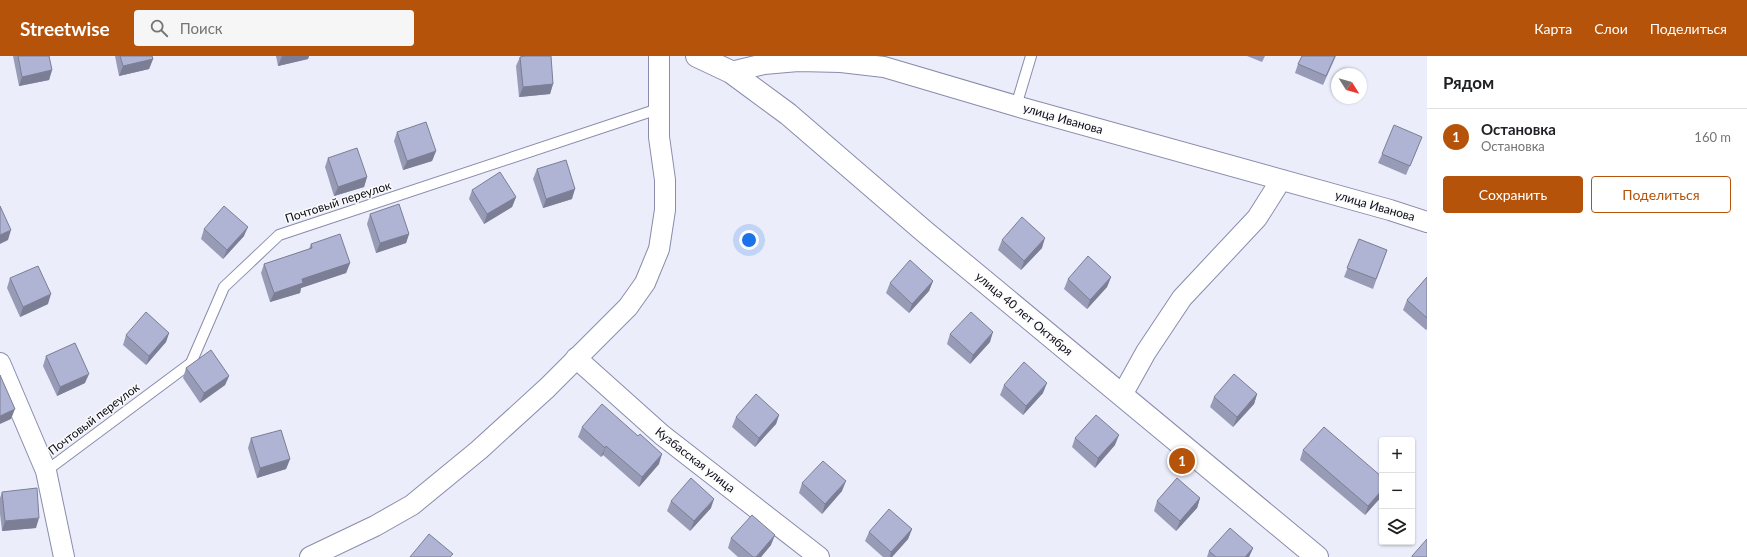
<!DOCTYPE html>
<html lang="ru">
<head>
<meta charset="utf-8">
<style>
	:root { --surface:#fff; --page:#f6f6f6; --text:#202124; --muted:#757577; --line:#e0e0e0; --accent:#b45309 }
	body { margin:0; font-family:Lato,sans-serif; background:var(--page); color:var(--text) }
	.controls { position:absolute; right:12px; bottom:12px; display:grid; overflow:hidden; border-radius:4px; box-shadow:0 1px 3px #0004 }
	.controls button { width:36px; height:36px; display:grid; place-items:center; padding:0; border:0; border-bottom:1px solid var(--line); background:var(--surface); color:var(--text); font:20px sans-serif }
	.compass { position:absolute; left:1331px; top:12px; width:36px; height:36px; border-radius:50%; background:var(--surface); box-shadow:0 1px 3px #0004; rotate:127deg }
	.you { position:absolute; left:749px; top:184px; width:14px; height:14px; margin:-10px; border:3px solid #fff; border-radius:50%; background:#1a73e8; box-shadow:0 0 0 6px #1a73e833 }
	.badge { display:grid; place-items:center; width:26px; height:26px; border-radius:50%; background:var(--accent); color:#fff; font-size:13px; font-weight:700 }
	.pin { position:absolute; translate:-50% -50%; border:2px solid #fff; box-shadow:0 1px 4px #0006 }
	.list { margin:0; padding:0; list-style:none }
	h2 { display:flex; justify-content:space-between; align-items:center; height:52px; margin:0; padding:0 16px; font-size:17px }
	h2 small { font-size:13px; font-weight:400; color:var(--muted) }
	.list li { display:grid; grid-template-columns:26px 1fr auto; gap:12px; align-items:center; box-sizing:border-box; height:56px; padding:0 16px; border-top:1px solid var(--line) }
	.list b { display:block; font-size:15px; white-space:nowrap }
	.list p { margin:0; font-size:13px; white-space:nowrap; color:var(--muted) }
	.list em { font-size:13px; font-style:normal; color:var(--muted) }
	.actions { display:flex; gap:8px; padding:12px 16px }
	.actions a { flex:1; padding:9px 0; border:1px solid var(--accent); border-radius:4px; text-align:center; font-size:14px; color:var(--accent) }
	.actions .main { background:var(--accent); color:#fff }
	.icon { flex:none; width:22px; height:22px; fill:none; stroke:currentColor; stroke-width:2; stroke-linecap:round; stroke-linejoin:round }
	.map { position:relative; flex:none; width:1427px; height:501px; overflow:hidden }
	header { display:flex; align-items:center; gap:24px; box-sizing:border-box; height:56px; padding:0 20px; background:var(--accent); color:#fff }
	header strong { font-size:19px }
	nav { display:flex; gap:22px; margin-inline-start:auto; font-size:14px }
	.search { width:280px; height:36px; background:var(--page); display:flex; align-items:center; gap:10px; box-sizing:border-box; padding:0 14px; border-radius:4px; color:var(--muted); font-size:15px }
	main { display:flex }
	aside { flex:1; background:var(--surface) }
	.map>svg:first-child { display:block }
</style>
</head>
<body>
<header>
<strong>Streetwise</strong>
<div class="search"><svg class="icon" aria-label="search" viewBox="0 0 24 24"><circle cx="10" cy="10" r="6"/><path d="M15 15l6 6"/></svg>Поиск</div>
<nav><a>Карта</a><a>Слои</a><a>Поделиться</a></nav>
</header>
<main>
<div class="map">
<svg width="1427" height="501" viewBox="0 0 1427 501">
	<rect width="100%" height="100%" fill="#ebedfb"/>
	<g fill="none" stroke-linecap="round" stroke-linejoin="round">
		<g stroke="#898cab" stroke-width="12">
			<g id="lane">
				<path d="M1016 50 1031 0"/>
				<path d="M46 415 191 307 224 231 279 179 658 53"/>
			</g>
		</g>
		<g stroke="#898cab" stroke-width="22">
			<g id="street">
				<path d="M731 16 764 8 798 5 841 6 884 11 1016 50 1390 154 1427 166"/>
				<path d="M576 302 662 379 819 501"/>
				<path d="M0 307 46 415 64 501"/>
				<path d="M1122 339 1146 296 1182 242 1257 162 1281 124"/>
				<path d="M310 501 375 470 412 449 479 394 547 332 628 251 645 227 659 193 665 154V124L659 81V0"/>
			</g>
		</g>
		<g stroke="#898cab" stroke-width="24">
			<path id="secondary" d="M697 0 731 16 788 58 925 176 1317 501"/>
		</g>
		<use href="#lane" stroke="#fff" stroke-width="10"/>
		<use href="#street" stroke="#fff" stroke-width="20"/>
		<use href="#secondary" stroke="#fff" stroke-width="22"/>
	</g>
	<g fill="#979bb6">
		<path d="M13 0H49L52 14 49 24 19 30Z"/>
		<path d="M115 0H152L153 3 149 13 119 20Z"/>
		<path d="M276 0H309L308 3 278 10Z"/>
		<path d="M1247 0H1265L1262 6Z"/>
		<path d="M1336 0 1323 29 1295 17 1298 8Z"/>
		<path d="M520 1 553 28 550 38 519 41 516 10Z"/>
		<path d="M397 76 436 95 432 105 403 114 394 85Z"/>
		<path d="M1418 91 1406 119 1378 107 1382 98Z"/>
		<path d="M328 102 367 121 364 131 334 140 325 111Z"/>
		<path d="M537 113 572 143 543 152 533 123Z"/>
		<path d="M472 134 516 141 512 151 484 168 469 143Z"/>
		<path d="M370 158 409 178 406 187 376 197 367 168Z"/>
		<path d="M204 173 244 180 223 203 201 183Z"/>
		<path d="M1359 183 1387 194 1373 233 1344 221Z"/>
		<path d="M1002 184 1042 192 1021 214 998 194Z"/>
		<path d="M311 188 350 207 346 217 301 232 300 237 270 246 261 217 264 208 309 193Z"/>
		<path d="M1111 221 1107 231 1087 253 1064 233 1068 223Z"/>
		<path d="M1427 221V273L1426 274 1403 254 1407 244Z"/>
		<path d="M10 222 48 248 20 261 7 232Z"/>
		<path d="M933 225 929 235 909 257 886 237 890 227Z"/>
		<path d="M169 277 166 286 146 309 123 289 126 279Z"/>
		<path d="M950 278 990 286 970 308 947 288Z"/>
		<path d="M46 300 85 327 57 340 43 310Z"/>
		<path d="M186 312 229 320 225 329 200 347 183 322Z"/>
		<path d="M1004 329 1043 337 1023 359 1000 339Z"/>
		<path d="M1257 338 1254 348 1233 371 1210 351 1214 341Z"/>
		<path d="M779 359 776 368 755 391 732 371 736 361Z"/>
		<path d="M582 371 659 408 639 431 603 399 601 401 578 381Z"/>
		<path d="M251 382 290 403 286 413 257 422 248 392Z"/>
		<path d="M1075 382 1115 389 1095 412 1072 391Z"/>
		<path d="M1303 394 1382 421V440L1365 459 1300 404Z"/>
		<path d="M802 427 842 435 822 458 799 437Z"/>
		<path d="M2 436 36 472 2 475 0 458V442Z"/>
		<path d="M1200 442 1197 452 1176 475 1154 455 1157 445Z"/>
		<path d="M671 445 711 452 690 475 667 455Z"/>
		<path d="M912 473 908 483 892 501H883L865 485 869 476Z"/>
		<path d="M731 482 771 489 761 501H738L728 492Z"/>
		<path d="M1253 492 1249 501H1207L1209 495Z"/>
	</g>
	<g fill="#7b7e94">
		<path d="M282 0H309L308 3 278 10Z"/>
		<path d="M153 3 149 13 119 20 123 10Z"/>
		<path d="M52 14 49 24 19 30 22 21Z"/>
		<path d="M553 28 550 38 519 41 523 31Z"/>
		<path d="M436 95 432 105 403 114 407 105Z"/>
		<path d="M367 121 364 131 334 140 338 131Z"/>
		<path d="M575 133 572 143 543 152 546 143Z"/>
		<path d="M516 141 512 151 484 168 487 158Z"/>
		<path d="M248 171 244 180 223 203 227 194Z"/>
		<path d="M11 174 8 184 0 188V179Z"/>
		<path d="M409 178 406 187 376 197 380 187Z"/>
		<path d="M1045 182 1042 192 1021 214 1024 205Z"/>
		<path d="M350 207 346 217 301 232 300 237 270 246 274 237 302 223Z"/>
		<path d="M1111 221 1107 231 1087 253 1090 244Z"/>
		<path d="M933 225 929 235 909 257 912 248Z"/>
		<path d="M51 238 48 248 20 261 23 251Z"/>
		<path d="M993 276 990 286 970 308 973 299Z"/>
		<path d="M169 277 166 286 146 309 149 300Z"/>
		<path d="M89 318 85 327 57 340 60 331Z"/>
		<path d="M229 320 225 329 200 347 204 337Z"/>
		<path d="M1047 327 1043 337 1023 359 1026 350Z"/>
		<path d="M1257 338 1254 348 1233 371 1237 361Z"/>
		<path d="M15 353 11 363 0 368V360Z"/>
		<path d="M779 359 776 368 755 391 759 382Z"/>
		<path d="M1119 379 1115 389 1095 412 1098 402Z"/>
		<path d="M606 390 603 399 601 401 605 392Z"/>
		<path d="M662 398 659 408 639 431 642 421Z"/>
		<path d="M290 403 286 413 257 422 260 412Z"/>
		<path d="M846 425 842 435 822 458 825 448Z"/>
		<path d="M1382 434V440L1365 459 1368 450Z"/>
		<path d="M1200 442 1197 452 1176 475 1180 465Z"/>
		<path d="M714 443 711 452 690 475 694 465Z"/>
		<path d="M39 462 36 472 2 475 5 465Z"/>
		<path d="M912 473 908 483 892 501H890L891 496Z"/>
		<path d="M775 479 771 489 761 501H756Z"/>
		<path d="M1253 492 1249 501H1245Z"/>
	</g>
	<g fill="#b0b4d4" stroke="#7b7e94">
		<path d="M18 0H49L52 14 22 21Z"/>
		<path d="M120 0H152L153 3 123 10Z"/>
		<path d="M525 0H551L553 28 523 31 520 1Z"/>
		<path d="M1302 0H1335L1326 20 1298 8Z"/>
		<path d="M426 66 436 95 407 105 397 76Z"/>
		<path d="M1394 69 1422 81 1410 110 1382 98Z"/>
		<path d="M357 92 367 121 338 131 328 102Z"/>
		<path d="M566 104 575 133 546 143 537 113Z"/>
		<path d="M500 116 516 141 487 158 472 134Z"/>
		<path d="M399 148 409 178 380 187 370 158Z"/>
		<path d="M0 150 11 174 0 179Z"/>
		<path d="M224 150 248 171 227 194 204 173Z"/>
		<path d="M1022 161 1045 182 1024 205 1002 184Z"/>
		<path d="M340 178 350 207 302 223 303 227 274 237 264 208 312 192 311 188Z"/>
		<path d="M1359 183 1387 194 1376 223 1347 212Z"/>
		<path d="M1088 200 1111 221 1090 244 1068 223Z"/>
		<path d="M910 204 933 225 912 248 890 227Z"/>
		<path d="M38 210 51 238 23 251 10 222Z"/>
		<path d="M1427 221V262L1407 244Z"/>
		<path d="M146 256 169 277 149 300 126 279Z"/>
		<path d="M971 256 993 276 973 299 950 278Z"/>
		<path d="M75 287 89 318 60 331 46 300Z"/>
		<path d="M211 294 229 320 204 337 186 312Z"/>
		<path d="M1024 306 1047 327 1026 350 1004 329Z"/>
		<path d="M1234 318 1257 338 1237 361 1214 341Z"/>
		<path d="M0 319 15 353 0 360Z"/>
		<path d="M756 338 779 359 759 382 736 361Z"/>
		<path d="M602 348 638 380 640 378 662 398 642 421 606 390 605 392 582 371Z"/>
		<path d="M1096 359 1119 379 1098 402 1075 382Z"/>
		<path d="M1324 371 1382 421V434L1368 450 1303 394Z"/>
		<path d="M281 374 290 403 260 412 251 382Z"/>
		<path d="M823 405 846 425 825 448 802 427Z"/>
		<path d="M691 422 714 443 694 465 671 445Z"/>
		<path d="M1177 422 1200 442 1180 465 1157 445Z"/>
		<path d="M37 432 39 462 5 465 2 436Z"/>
		<path d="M889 453 912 473 891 496 869 476Z"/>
		<path d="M752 459 775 479 756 501H753L731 482Z"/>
		<path d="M1230 472 1253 492 1245 501H1216L1209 495Z"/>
		<path d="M429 478 453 498 450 501H410Z"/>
		<path d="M1427 483V501H1412V500Z"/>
	</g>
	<g text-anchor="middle" stroke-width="3" stroke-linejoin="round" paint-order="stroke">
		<g font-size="12" fill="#090a15" stroke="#fbfbfb">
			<text transform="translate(1063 63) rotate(16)" y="4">улица Иванова</text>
			<text transform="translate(338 146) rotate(-18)" y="4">Почтовый переулок</text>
			<text transform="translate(1375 150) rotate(16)" y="4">улица Иванова</text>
			<text transform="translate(1024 258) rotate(40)" y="4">улица 40 лет Октября</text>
			<text transform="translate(94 363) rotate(-37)" y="4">Почтовый переулок</text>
			<text transform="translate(695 404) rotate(38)" y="4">Кузбасская улица</text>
		</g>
	</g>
</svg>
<div class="controls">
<button>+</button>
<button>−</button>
<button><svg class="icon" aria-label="layers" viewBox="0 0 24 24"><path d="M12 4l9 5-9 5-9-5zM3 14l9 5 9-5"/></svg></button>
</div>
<svg class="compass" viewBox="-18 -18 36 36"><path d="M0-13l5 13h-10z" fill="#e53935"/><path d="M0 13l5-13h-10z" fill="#757577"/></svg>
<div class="you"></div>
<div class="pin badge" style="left:1182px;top:405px">1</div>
</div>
<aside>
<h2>Рядом<small></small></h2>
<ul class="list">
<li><span class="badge">1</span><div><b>Остановка</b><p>Остановка</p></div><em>160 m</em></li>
</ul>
<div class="actions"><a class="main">Сохранить</a><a>Поделиться</a></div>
</aside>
</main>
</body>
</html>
